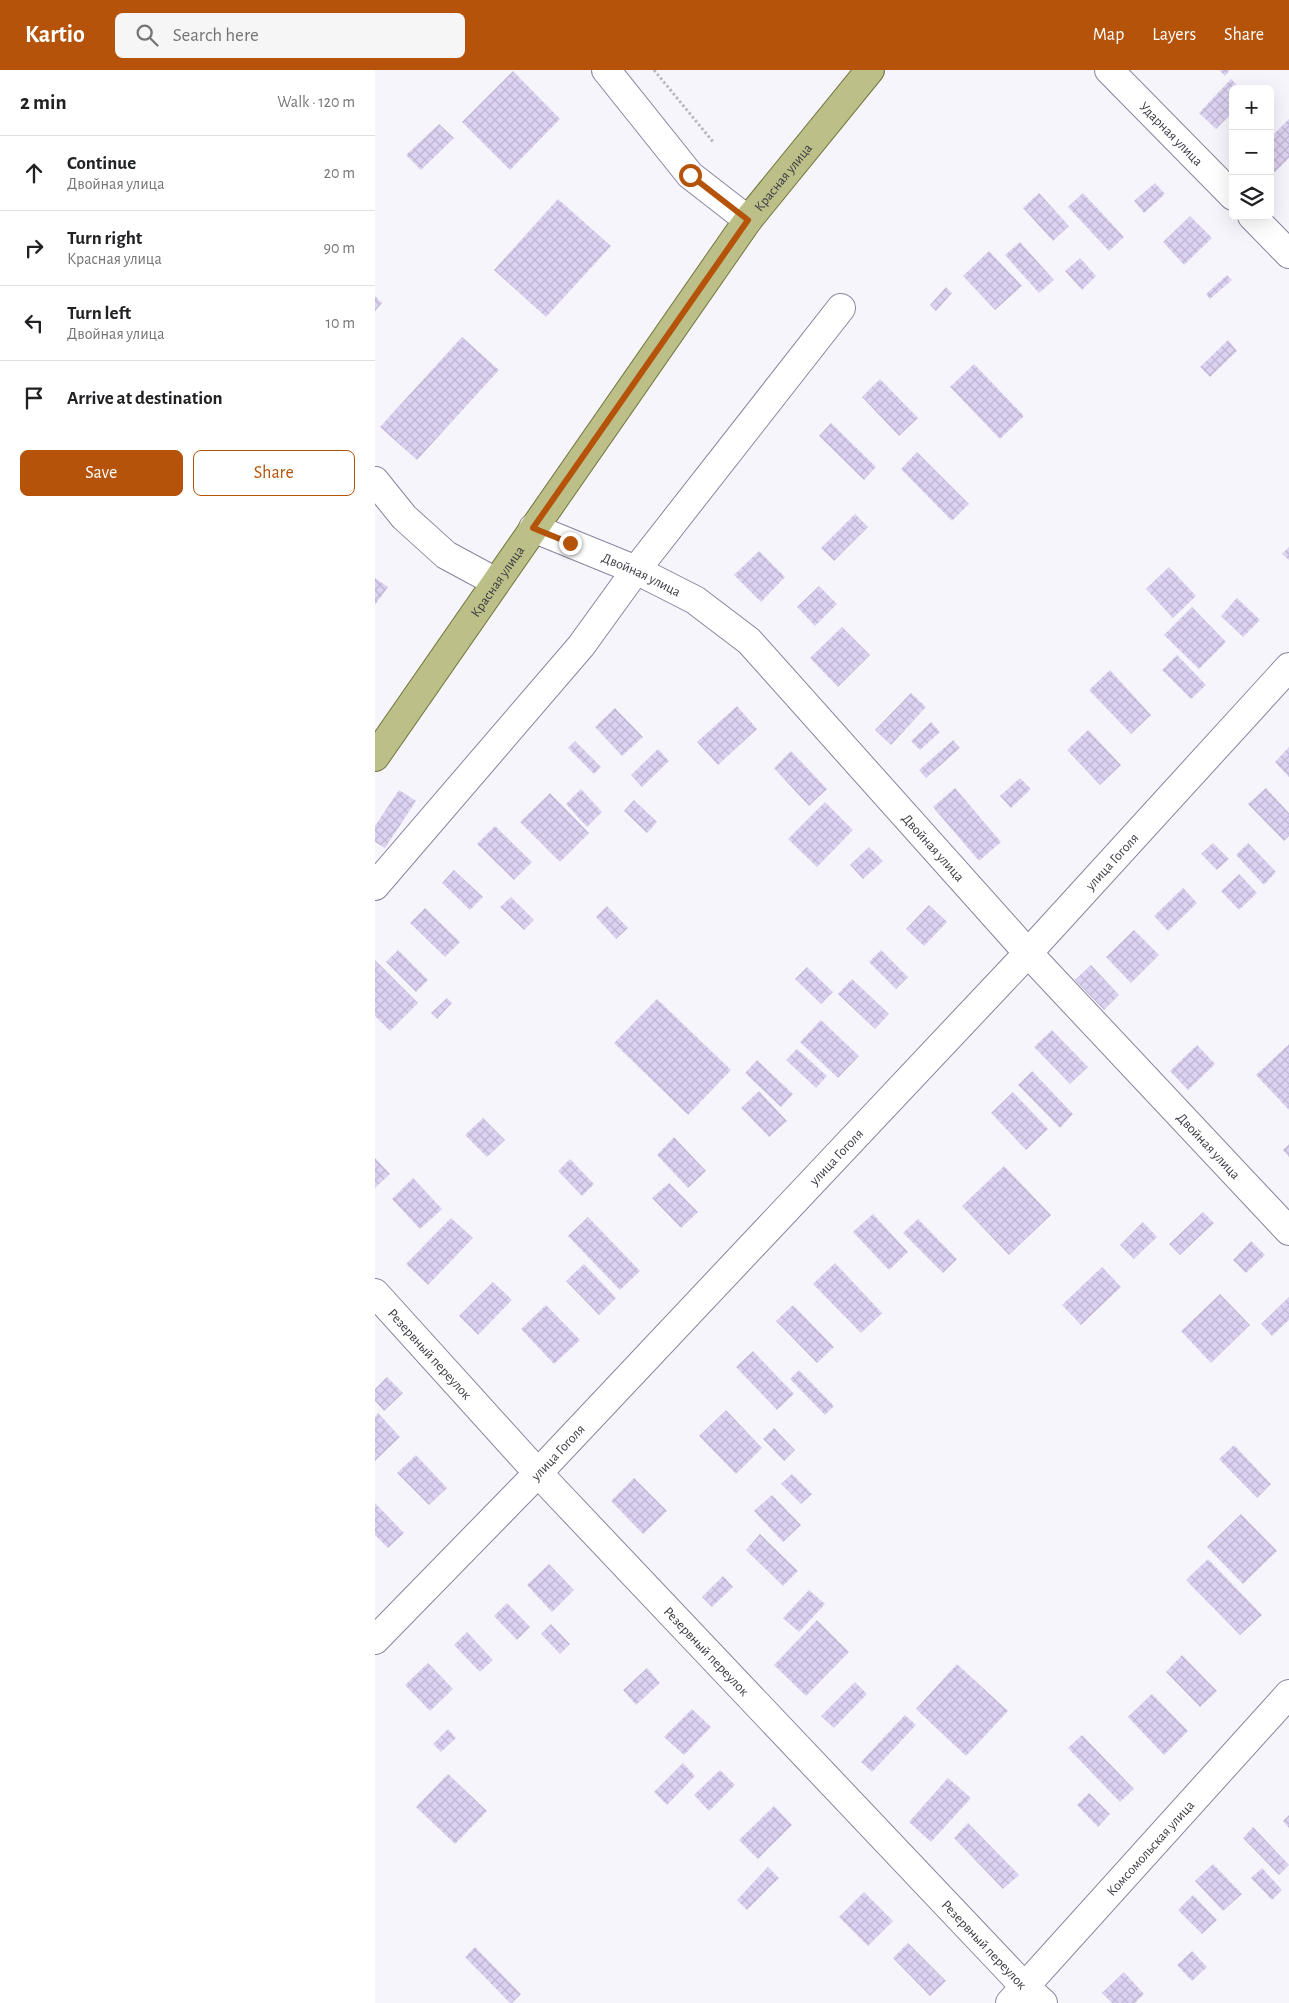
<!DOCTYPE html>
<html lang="en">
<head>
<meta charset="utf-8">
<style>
	:root { --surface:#fff; --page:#f6f6f6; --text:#202124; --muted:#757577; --line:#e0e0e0; --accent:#b45309 }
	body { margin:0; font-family:"Alegreya Sans",sans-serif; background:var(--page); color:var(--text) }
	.controls { position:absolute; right:15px; top:15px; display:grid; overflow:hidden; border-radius:8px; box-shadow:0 5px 20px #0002 }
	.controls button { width:45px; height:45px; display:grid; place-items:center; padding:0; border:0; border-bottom:1px solid var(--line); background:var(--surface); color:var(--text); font:25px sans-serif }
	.stop { position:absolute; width:15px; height:15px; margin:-11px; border:4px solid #b45309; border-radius:50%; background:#fff }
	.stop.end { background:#b45309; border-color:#fff; box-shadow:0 1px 5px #0008 }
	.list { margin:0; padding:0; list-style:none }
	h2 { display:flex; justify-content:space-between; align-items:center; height:65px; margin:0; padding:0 20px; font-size:21px }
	h2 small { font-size:16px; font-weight:400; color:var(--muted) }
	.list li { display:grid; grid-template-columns:32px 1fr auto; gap:15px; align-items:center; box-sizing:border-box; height:75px; padding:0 20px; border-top:1px solid var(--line) }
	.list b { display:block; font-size:19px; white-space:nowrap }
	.list p { margin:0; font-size:16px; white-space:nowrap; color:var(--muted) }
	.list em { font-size:16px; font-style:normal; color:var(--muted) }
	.actions { display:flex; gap:10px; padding:15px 20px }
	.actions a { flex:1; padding:11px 0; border:1px solid var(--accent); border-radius:8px; text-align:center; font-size:18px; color:var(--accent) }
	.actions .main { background:var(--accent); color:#fff }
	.icon { flex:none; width:28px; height:28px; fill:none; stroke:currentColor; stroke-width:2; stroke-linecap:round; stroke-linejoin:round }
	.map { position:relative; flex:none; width:914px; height:1933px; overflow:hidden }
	header { display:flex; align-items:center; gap:30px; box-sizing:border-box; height:70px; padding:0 25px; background:var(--accent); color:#fff }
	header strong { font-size:24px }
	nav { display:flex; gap:28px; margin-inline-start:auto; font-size:18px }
	.search { width:350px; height:45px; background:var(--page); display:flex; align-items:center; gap:12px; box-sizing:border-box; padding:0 18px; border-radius:8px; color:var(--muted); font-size:19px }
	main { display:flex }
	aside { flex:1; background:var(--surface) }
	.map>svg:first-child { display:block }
</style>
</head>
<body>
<header>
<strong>Kartio</strong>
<div class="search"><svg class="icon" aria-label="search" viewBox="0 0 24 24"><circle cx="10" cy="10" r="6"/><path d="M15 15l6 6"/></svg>Search here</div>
<nav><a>Map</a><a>Layers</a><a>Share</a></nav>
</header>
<main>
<aside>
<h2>2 min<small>Walk · 120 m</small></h2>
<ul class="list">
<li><svg class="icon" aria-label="ahead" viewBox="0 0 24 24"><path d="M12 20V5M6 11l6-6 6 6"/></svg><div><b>Continue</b><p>Двойная улица</p></div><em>20 m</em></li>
<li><svg class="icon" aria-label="right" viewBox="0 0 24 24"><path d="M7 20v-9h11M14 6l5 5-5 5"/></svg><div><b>Turn right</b><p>Красная улица</p></div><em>90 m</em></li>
<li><svg class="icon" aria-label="left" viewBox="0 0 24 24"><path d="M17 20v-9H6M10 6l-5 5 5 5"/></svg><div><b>Turn left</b><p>Двойная улица</p></div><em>10 m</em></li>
<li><svg class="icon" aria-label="arrive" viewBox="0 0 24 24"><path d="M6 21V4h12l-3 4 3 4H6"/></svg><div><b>Arrive at destination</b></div></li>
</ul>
<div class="actions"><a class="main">Save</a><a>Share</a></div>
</aside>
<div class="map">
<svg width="914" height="1933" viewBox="0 0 914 1933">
	<defs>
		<pattern id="building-cross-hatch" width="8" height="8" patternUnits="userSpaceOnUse" patternTransform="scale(1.25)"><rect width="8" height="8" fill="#dcd2f1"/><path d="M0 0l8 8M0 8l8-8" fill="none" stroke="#beb5d0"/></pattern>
	</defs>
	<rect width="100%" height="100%" fill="#f7f5fc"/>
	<g fill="url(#building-cross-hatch)">
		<path d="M844 0H855L850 6Z"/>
		<path d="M138 1 185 49 135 100 87 52Z"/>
		<path d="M856 9 866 19H858V42L841 59 824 43Z"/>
		<path d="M914 49V88L899 103 895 99V68Z"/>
		<path d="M64 54 79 68 46 100 31 85Z"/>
		<path d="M780 113 790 124 769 143 759 131Z"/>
		<path d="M664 123 694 156 678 171 648 138Z"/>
		<path d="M708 123 749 167 734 181 693 137Z"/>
		<path d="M183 129 236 176 171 247 119 200Z"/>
		<path d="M815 146 837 168 809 195 788 172Z"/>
		<path d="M645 172 679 210 664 223 630 185Z"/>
		<path d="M614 181 647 216 620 240 588 206Z"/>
		<path d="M705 188 721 206 707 220 690 201Z"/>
		<path d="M852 205 857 210 835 229 831 224Z"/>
		<path d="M571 217 577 223 561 241 555 235Z"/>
		<path d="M0 226 7 233 0 241Z"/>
		<path d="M87 267 124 300 42 390 5 357Z"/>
		<path d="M853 270 862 281 835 307 825 297Z"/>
		<path d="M599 294 649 346 625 369 575 317Z"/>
		<path d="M505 309 543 348 524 366 487 327Z"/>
		<path d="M456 353 501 397 489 410 444 366Z"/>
		<path d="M542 382 594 434 577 451 526 399Z"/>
		<path d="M480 444 493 457 459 491 446 478Z"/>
		<path d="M914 477V490L907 484Z"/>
		<path d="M384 481 410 507 386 532 359 505Z"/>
		<path d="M794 497 821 526 798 548 771 519Z"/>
		<path d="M0 508 13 517 0 535Z"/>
		<path d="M444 516 462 534 440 556 422 537Z"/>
		<path d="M862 528 885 550 868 567 846 546Z"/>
		<path d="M817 537 851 572 824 599 789 565Z"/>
		<path d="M467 557 495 585 463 617 435 588Z"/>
		<path d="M802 585 831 615 816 629 787 600Z"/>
		<path d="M735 600 776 645 756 664 714 620Z"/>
		<path d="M536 623 551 637 516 675 500 660Z"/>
		<path d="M362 636 382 659 343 695 322 672Z"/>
		<path d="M240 638 268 667 247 686 220 657Z"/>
		<path d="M556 652 565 662 545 680 536 671Z"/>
		<path d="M713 660 746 695 725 715 692 680Z"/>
		<path d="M578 670 585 678 551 708 544 700Z"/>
		<path d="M200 671 226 697 219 704 193 678Z"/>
		<path d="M914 677V707L900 692Z"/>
		<path d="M283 679 294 691 267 717 256 705Z"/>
		<path d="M416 681 452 719 434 736 399 698Z"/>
		<path d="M645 708 656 719 636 738 625 726Z"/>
		<path d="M580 718 626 772 604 791 558 737Z"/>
		<path d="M891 718 914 743V766L909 771 873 734Z"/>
		<path d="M206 719 227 742 212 757 191 734Z"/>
		<path d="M24 720 41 731 10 778 0 772V756Z"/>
		<path d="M175 723 214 763 185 792 145 752Z"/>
		<path d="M259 730 282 752 272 763 249 741Z"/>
		<path d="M450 732 478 760 442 797 413 769Z"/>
		<path d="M120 756 157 792 139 810 102 774Z"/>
		<path d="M838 773 854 789 842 800 826 784Z"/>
		<path d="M873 773 901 802 889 815 861 785Z"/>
		<path d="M494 777 508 791 488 809 475 795Z"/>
		<path d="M79 800 108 827 95 840 67 813Z"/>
		<path d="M864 804 882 823 864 840 846 821Z"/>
		<path d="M808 818 822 833 793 861 779 846Z"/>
		<path d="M136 827 159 850 149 860 125 837Z"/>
		<path d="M554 835 572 852 549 876 531 859Z"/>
		<path d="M232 836 253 858 241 869 221 847Z"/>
		<path d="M50 838 85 872 70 887 35 853Z"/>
		<path d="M759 860 784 885 756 913 731 887Z"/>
		<path d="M23 880 53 910 41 922 11 892Z"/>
		<path d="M506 880 533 907 521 919 494 892Z"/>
		<path d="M0 890 43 933 15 961 0 946Z"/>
		<path d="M716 895 744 925 729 940 700 910Z"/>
		<path d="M432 897 458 922 446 934 420 909Z"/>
		<path d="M477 909 514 944 500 959 463 924Z"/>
		<path d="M72 928 77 933 62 949 56 943Z"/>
		<path d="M282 929 356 1000 313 1045 239 973Z"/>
		<path d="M446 950 484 986 463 1008 425 972Z"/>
		<path d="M677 960 713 997 695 1014 659 977Z"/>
		<path d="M914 974V1040L881 1005Z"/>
		<path d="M822 975 840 994 813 1020 795 1001Z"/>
		<path d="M422 979 452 1006 441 1018 411 990Z"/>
		<path d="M382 990 418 1024 406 1037 370 1003Z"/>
		<path d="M657 1001 698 1044 685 1058 643 1015Z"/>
		<path d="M384 1021 412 1051 394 1067 366 1038Z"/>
		<path d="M638 1022 673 1059 651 1080 616 1043Z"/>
		<path d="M108 1048 130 1070 112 1087 90 1065Z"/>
		<path d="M299 1067 331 1101 313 1118 282 1085Z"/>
		<path d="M914 1074V1087L908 1080Z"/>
		<path d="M0 1088 15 1104 0 1118Z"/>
		<path d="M195 1089 219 1114 207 1126 183 1101Z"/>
		<path d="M629 1096 676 1145 634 1185 587 1136Z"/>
		<path d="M38 1108 67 1139 45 1159 17 1129Z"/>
		<path d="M294 1113 323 1142 306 1158 277 1128Z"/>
		<path d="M828 1142 839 1153 805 1185 794 1174Z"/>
		<path d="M498 1144 533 1182 514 1200 478 1162Z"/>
		<path d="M213 1147 265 1201 245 1220 193 1166Z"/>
		<path d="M76 1148 98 1168 53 1215 31 1194Z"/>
		<path d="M543 1149 582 1189 568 1203 528 1163Z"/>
		<path d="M768 1152 782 1167 759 1189 745 1175Z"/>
		<path d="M876 1171 890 1185 871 1203 858 1190Z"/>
		<path d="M460 1193 507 1243 486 1263 438 1214Z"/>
		<path d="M209 1194 241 1228 224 1245 191 1211Z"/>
		<path d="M727 1197 746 1217 706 1255 687 1235Z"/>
		<path d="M118 1212 137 1230 103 1265 84 1246Z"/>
		<path d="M845 1224 875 1255 836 1293 806 1261Z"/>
		<path d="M914 1227V1250L897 1266 886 1254Z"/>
		<path d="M171 1235 205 1270 179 1294 146 1259Z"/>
		<path d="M418 1235 459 1277 442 1293 401 1251Z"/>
		<path d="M378 1281 419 1324 402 1340 361 1297Z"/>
		<path d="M424 1300 459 1336 450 1345 415 1309Z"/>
		<path d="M12 1307 28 1323 9 1341 0 1331V1319Z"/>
		<path d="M351 1340 387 1378 361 1404 324 1366Z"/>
		<path d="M3 1343 25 1367 0 1391V1347Z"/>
		<path d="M399 1358 420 1380 409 1391 388 1369Z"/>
		<path d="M859 1375 896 1414 882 1428 844 1389Z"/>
		<path d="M41 1385 72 1418 54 1435 22 1403Z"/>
		<path d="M417 1404 437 1424 426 1434 406 1414Z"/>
		<path d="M259 1408 292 1441 268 1464 236 1431Z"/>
		<path d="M397 1425 426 1455 408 1472 379 1441Z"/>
		<path d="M0 1433 29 1463 13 1478 0 1465Z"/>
		<path d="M866 1444 902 1481 868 1514 832 1477Z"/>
		<path d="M385 1464 423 1501 408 1516 371 1480Z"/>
		<path d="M833 1489 887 1545 865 1565 811 1510Z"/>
		<path d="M174 1494 199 1520 177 1542 152 1515Z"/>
		<path d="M348 1506 358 1517 337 1537 327 1527Z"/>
		<path d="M434 1520 450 1534 424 1562 408 1548Z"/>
		<path d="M132 1533 155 1557 142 1570 119 1546Z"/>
		<path d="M442 1550 474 1582 431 1626 399 1595Z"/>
		<path d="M176 1554 195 1574 185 1584 166 1564Z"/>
		<path d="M92 1562 118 1590 105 1602 79 1575Z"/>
		<path d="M807 1585 842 1621 825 1637 791 1602Z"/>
		<path d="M53 1593 78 1619 55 1641 30 1615Z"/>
		<path d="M582 1594 633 1641 591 1686 541 1639Z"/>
		<path d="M272 1598 285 1613 261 1635 248 1620Z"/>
		<path d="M480 1612 492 1624 459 1658 446 1646Z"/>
		<path d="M777 1624 813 1661 789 1685 753 1647Z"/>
		<path d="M317 1639 336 1657 309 1685 289 1667Z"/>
		<path d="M530 1645 541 1655 497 1702 486 1692Z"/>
		<path d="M73 1659 81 1668 66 1682 58 1674Z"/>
		<path d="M707 1665 759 1719 745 1732 693 1678Z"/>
		<path d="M308 1693 320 1706 292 1735 279 1722Z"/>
		<path d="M345 1700 360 1715 334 1741 319 1725Z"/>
		<path d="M73 1704 112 1741 80 1774 41 1737Z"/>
		<path d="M573 1708 596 1728 556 1772 534 1752Z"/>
		<path d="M714 1723 735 1744 723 1757 702 1735Z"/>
		<path d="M399 1736 417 1755 383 1789 364 1770Z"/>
		<path d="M914 1745V1758L908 1751Z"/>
		<path d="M593 1753 644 1805 628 1819 579 1768Z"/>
		<path d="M878 1757 914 1795 904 1805 868 1768Z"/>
		<path d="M838 1794 867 1824 848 1841 820 1811Z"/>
		<path d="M393 1797 404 1808 372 1840 362 1830Z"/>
		<path d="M887 1798 907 1820 897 1830 876 1808Z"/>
		<path d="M489 1822 518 1851 493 1876 464 1847Z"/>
		<path d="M818 1825 842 1850 827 1864 803 1840Z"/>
		<path d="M533 1873 571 1911 555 1926 518 1888Z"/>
		<path d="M100 1877 146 1924 137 1933H135L90 1887Z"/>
		<path d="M817 1881 832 1897 817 1911 802 1895Z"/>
		<path d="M749 1902 769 1924 760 1933H737L727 1923Z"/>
	</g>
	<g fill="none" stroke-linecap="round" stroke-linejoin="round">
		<g stroke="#8b839f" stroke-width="30">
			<g id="minor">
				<path d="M231 0 315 105 373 150"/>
				<path id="s1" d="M734 0 858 126"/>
				<path d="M877 146 914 184"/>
				<path d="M0 411 29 447 71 485 121 512"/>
				<path id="s2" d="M158 458 261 500 320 530 374 571 653 883 914 1161"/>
				<path d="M0 816 206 576 261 500 466 238"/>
				<path id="s3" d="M0 1223 163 1403 649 1916 668 1933"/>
				<path id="s4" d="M0 1570 163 1403 653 883 914 597"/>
				<path id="s5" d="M635 1933 914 1624"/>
			</g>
		</g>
		<g stroke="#73753c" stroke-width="30">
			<g id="major">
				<path id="s6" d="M0 687 373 150 495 0"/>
			</g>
		</g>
		<path stroke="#bab7c0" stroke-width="3" stroke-dasharray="2.5 2.5" stroke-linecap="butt" d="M279 0 339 73"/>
		<use href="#minor" stroke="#fff" stroke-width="28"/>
		<use href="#major" stroke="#bcbf87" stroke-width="28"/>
	</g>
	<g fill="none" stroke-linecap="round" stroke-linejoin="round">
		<path stroke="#b45309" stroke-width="6" d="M195 473 158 458 373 150 315 105"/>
	</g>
	<g text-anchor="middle" stroke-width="4.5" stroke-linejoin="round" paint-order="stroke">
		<g font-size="14" fill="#3d3945" stroke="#fff">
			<text dy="5" stroke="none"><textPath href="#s1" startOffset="89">Ударная улица</textPath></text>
			<text dy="5" stroke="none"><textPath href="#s6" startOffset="709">Красная улица</textPath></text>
			<text dy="5" stroke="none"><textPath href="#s2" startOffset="118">Двойная улица</textPath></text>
			<text dy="5" stroke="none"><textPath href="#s6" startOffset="214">Красная улица</textPath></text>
			<text dy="5" stroke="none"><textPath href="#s2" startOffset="522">Двойная улица</textPath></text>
			<text dy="5" stroke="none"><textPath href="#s4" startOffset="1072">улица Гоголя</textPath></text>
			<text dy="5" stroke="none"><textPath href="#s2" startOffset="928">Двойная улица</textPath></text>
			<text dy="5" stroke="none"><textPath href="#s4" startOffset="668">улица Гоголя</textPath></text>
			<text dy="5" stroke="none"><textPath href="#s3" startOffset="82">Резервный переулок</textPath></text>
			<text dy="5" stroke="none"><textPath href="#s4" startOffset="262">улица Гоголя</textPath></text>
			<text dy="5" stroke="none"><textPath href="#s3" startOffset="488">Резервный переулок</textPath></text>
			<text dy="5" stroke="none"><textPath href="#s5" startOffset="209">Комсомольская улица</textPath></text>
			<text dy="5" stroke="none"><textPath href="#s3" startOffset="892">Резервный переулок</textPath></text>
		</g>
	</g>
</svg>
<div class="controls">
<button>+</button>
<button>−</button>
<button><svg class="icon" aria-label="layers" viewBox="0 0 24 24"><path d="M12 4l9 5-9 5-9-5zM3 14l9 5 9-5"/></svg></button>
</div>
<div class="stop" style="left:315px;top:105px"></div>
<div class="stop end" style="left:195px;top:473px"></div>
</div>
</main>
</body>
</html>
